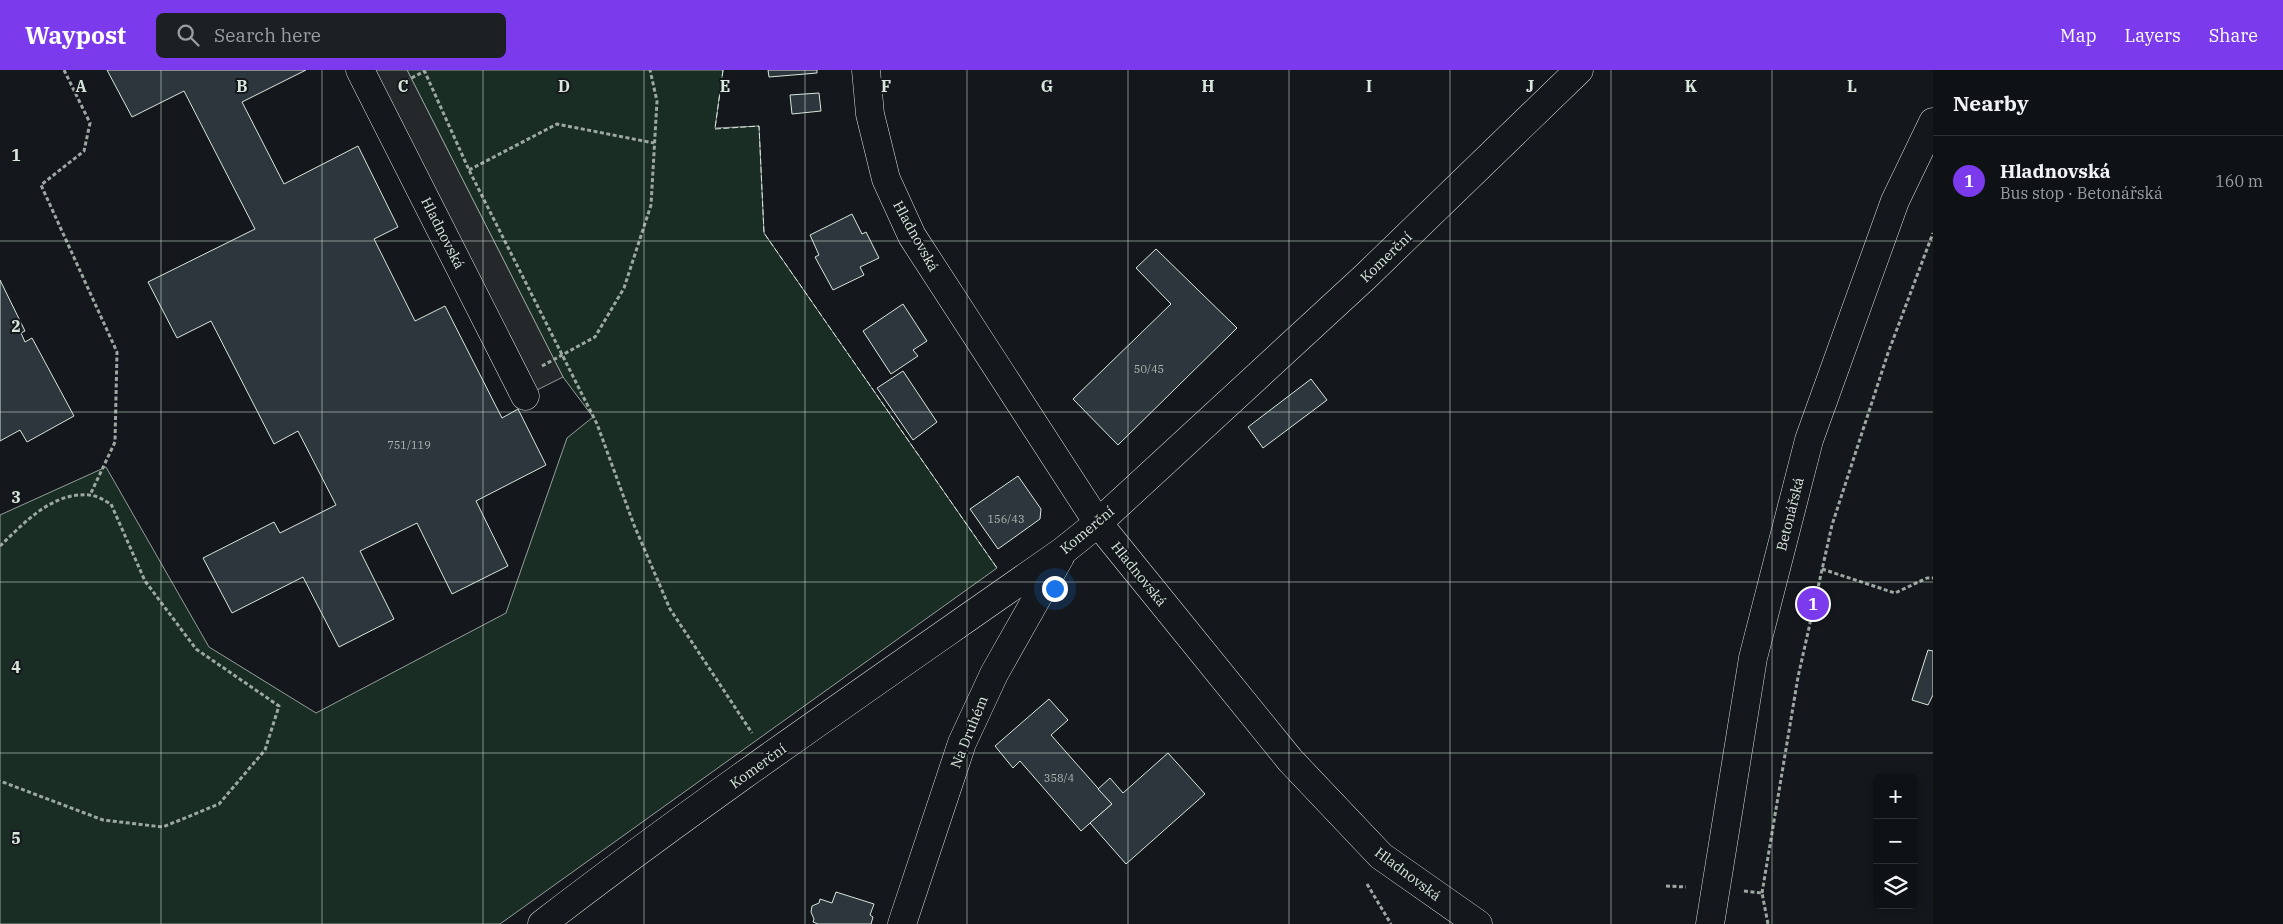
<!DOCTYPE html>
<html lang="en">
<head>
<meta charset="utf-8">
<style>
	:root { --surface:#0f1215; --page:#1d2022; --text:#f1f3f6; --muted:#9b9ea0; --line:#2f3234; --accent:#7c3aed }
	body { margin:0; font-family:"IBM Plex Serif",serif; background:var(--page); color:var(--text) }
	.controls { position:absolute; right:15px; bottom:15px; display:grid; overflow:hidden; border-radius:8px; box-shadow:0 2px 8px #0003 }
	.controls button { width:45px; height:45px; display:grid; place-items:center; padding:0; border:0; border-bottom:1px solid var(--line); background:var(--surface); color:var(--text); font:25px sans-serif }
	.you { position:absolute; left:1054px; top:518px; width:18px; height:18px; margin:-12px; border:4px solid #fff; border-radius:50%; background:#1a73e8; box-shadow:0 0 0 8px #1a73e833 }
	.badge { display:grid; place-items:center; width:32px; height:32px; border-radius:50%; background:var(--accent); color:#fff; font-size:16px; font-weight:700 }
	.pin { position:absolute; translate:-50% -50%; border:2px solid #fff; box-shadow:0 1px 5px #0006 }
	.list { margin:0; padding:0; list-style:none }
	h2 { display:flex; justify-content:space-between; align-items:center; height:65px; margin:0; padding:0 20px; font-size:21px }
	h2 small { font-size:16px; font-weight:400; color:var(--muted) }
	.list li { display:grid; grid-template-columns:32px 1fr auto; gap:15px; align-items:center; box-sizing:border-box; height:90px; padding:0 20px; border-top:1px solid var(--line) }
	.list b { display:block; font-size:19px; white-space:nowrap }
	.list p { margin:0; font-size:16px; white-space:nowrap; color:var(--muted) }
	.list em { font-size:16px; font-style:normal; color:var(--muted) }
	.icon { flex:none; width:28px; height:28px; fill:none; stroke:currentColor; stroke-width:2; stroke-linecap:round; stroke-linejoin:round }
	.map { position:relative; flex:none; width:1933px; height:854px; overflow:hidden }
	header { display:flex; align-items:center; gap:30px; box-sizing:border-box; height:70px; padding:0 25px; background:var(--accent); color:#fff }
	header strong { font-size:24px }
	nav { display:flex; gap:28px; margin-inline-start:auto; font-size:18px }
	.search { width:350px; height:45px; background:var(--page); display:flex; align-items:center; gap:12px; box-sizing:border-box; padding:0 18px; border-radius:8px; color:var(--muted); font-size:19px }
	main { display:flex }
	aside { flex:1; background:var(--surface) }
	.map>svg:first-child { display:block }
</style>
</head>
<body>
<header>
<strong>Waypost</strong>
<div class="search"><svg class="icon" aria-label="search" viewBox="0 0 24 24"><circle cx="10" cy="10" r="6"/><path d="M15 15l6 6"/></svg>Search here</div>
<nav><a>Map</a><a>Layers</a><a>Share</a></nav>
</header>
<main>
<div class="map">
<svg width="1933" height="854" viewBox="0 0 1933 854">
	<rect width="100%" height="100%" fill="#14181c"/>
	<path fill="#1a2d24" stroke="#939e99" d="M407 0H723L715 58 759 56 764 163 997 498 500 854H0V445L106 397 209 577 316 643 506 543 567 368 593 347 563 307Z"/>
	<path fill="#24282b" stroke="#939e99" d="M360 0H407L563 307 525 326Z"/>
	<g fill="#2c363c" stroke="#d8e6dc">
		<path d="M107 0H306L242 32 284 114 358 76 398 157 374 169 415 251 445 236 502 348 518 339 546 395 476 431 508 496 452 524 417 453 360 481 394 549 339 577 303 507 232 543 203 488 274 452 280 463 336 435 298 361 274 374 211 251 177 268 148 212 255 159 184 21 132 47Z"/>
		<path d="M768 0H817V3L769 7Z"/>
		<path d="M819 23 821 41 792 44 790 25Z"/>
		<path d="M852 144 862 164 866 162 879 188 860 197 864 205 833 220 815 187 819 185 810 165Z"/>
		<path d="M1156 179 1237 258 1118 375 1073 329 1171 234 1136 198Z"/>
		<path d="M0 210 25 261 21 263 25 272 32 268 74 346 27 372 20 360 0 371Z"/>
		<path d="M903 234 927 271 913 280 918 286 891 304 863 261Z"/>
		<path d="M903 301 937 352 913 370 877 318Z"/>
		<path d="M1311 309 1327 330 1263 378 1248 357Z"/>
		<path d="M1018 406 1041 439 1040 449 998 479 970 439Z"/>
		<path d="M1928 580 1933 581V625L1928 635 1912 630Z"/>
		<path d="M1049 629 1068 650 1051 665 1112 734 1081 761 1020 691 1013 698 995 676Z"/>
		<path d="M1168 683 1205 724 1126 794 1090 753 1112 734 1098 719 1110 708 1123 723Z"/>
		<path d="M836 822 874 834 870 845 873 847 871 854H818L813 852 814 849 811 842 812 836 819 833 820 829 832 833Z"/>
	</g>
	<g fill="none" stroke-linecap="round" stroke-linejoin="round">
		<g stroke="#d8e6dc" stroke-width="29">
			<g id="street">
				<path d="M360 0 525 326"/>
				<path d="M866 0 870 44 886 109 912 166 1098 453 1290 690 1381 786 1478 854"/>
				<path d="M542 854C711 724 888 604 1063 481L1098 453 1365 207 1579 0"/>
				<path d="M902 854 962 673 994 604 1060 487"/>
				<path d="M1710 854 1753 588 1809 370 1895 131 1933 52"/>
			</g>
		</g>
		<g stroke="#9da8a2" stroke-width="3" stroke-dasharray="4 2.5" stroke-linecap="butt">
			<path d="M64 0 90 53 84 81 41 115 117 282 115 372 90 425"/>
			<path d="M424 0 469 100 597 354 634 455 670 539 752 663"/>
			<path d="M400 14 425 1"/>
			<path d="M469 100 557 54 654 73"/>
			<path d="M542 296 595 267 624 218 651 135 657 31 650 0"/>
			<path d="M0 476C24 453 52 422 89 425 96 425 105 431 111 434L145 511 196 579 279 636 265 680 219 734 163 757 103 750 0 711"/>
			<path d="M1822 499 1895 523 1927 508H1933"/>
			<path d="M1367 814 1391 854"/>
			<path d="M1666 816 1686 817"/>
			<path d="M1744 821 1762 823 1768 854"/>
			<path d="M1762 823 1798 607 1832 455 1888 283 1933 163"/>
		</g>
		<use href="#street" stroke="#14181c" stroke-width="28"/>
		<path stroke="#d8e6dc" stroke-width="1" stroke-dasharray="6 2.5" stroke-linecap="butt" d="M723 0 715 59 759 56 764 163 997 498"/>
	</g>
	<path fill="none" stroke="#d8e6dc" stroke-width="1" stroke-opacity="0.55" d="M161 0V854M322 0V854M483 0V854M644 0V854M805 0V854M967 0V854M1128 0V854M1289 0V854M1450 0V854M1611 0V854M1772 0V854M0 171H1933M0 342H1933M0 512H1933M0 683H1933"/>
	<g text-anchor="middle" stroke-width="4" stroke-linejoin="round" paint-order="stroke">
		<g font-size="11" fill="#adbab4">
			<text x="1149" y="303">50/45</text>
			<text x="409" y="379">751/119</text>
			<text x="1006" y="453">156/43</text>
			<text x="1059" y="712">358/4</text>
		</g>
		<g font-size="14" fill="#d8e6dc" stroke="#14181c">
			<text transform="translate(443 163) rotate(63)" y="5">Hladnovská</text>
			<text transform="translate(916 166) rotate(61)" y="5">Hladnovská</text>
			<text transform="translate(1386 187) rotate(-44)" y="5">Komerční</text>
			<text transform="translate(1790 444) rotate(-76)" y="5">Betonářská</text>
			<text transform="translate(1087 460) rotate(-40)" y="5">Komerční</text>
			<text transform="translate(1139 504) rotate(51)" y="5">Hladnovská</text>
			<text transform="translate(969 662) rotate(-68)" y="5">Na Druhém</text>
			<text transform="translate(758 696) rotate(-36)" y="5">Komerční</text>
			<text transform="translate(1408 804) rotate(37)" y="5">Hladnovská</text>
		</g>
	</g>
	<g font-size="16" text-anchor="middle" font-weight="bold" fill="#d8e6dc" stroke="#14181c" stroke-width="4" stroke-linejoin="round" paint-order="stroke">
		<text x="81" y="22">A</text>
		<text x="242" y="22">B</text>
		<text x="403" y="22">C</text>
		<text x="564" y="22">D</text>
		<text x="725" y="22">E</text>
		<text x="886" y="22">F</text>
		<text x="1047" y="22">G</text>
		<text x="1208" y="22">H</text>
		<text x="1369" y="22">I</text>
		<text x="1530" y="22">J</text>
		<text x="1691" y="22">K</text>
		<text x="1852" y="22">L</text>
		<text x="16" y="91">1</text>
		<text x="16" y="262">2</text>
		<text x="16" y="433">3</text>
		<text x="16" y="603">4</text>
		<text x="16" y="774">5</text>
	</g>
</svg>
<div class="controls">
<button>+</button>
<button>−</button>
<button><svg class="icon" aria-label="layers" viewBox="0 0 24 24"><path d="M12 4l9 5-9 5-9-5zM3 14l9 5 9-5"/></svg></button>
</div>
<div class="you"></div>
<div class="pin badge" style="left:1813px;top:534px">1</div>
</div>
<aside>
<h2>Nearby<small></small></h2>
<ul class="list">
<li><span class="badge">1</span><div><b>Hladnovská</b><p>Bus stop · Betonářská</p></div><em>160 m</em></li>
</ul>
</aside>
</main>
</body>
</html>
